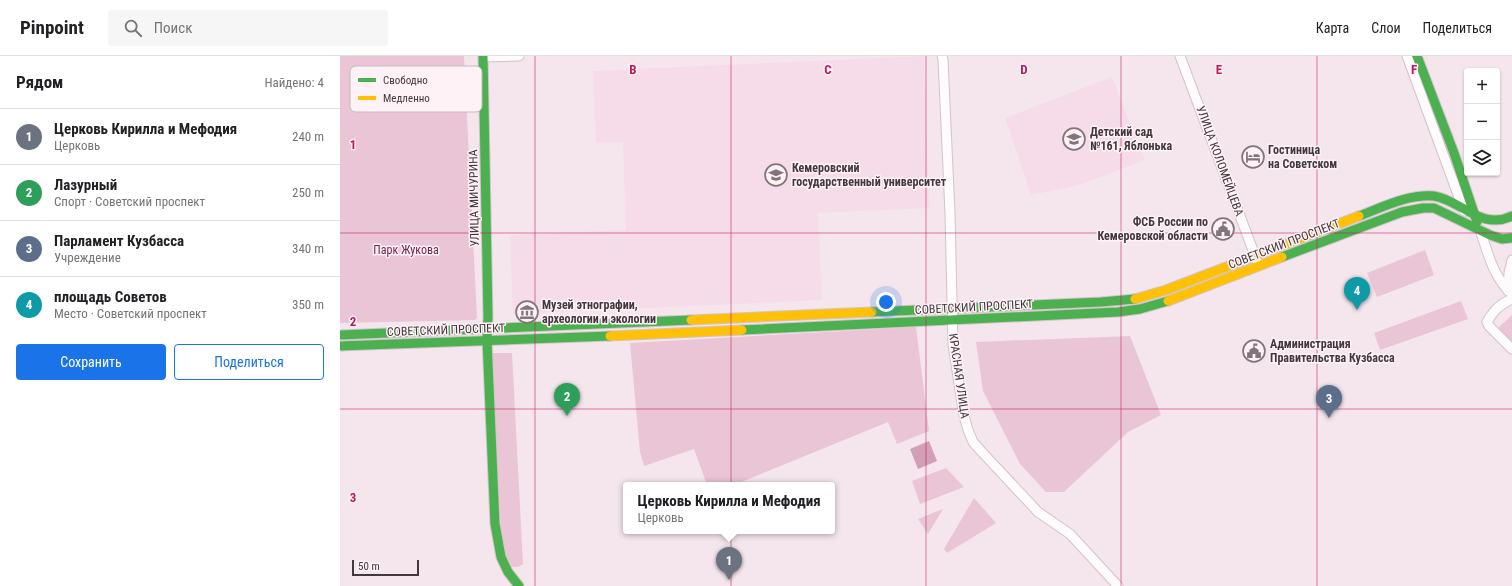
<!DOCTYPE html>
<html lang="ru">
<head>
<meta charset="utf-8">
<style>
	:root { --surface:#fff; --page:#f6f6f6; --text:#202124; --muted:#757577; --line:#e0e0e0; --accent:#1a73e8 }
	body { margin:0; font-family:"Roboto Condensed",sans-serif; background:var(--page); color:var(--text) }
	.controls { position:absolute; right:12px; top:12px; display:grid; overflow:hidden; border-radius:4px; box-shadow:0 1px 3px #0004 }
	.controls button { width:36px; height:36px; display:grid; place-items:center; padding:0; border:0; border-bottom:1px solid var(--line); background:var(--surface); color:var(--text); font:20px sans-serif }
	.scale { position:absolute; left:12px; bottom:10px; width:67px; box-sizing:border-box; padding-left:4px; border:2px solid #43383d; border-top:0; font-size:11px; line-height:14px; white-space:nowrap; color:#43383d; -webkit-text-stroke:3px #fef2f7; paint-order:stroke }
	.you { position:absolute; left:546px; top:246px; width:14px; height:14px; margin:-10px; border:3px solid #fff; border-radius:50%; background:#1a73e8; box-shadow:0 0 0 6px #1a73e833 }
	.badge { display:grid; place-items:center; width:26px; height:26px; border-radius:50%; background:var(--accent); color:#fff; font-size:13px; font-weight:700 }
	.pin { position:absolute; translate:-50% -33px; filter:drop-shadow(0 1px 2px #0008) }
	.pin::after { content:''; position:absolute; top:21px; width:14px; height:12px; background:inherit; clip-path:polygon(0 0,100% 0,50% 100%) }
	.popup { position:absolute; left:283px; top:426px; width:212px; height:52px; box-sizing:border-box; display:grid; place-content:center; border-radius:4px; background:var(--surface); filter:drop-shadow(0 1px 3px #0005); font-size:13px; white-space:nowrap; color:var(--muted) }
	.popup b { font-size:15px; color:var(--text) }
	.popup::after { content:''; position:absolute; left:50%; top:100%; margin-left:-8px; border:8px solid transparent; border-top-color:var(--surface) }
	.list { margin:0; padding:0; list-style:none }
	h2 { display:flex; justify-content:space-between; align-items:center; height:52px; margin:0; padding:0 16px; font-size:17px }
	h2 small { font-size:13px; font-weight:400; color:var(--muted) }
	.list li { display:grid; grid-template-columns:26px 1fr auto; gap:12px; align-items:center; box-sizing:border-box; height:56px; padding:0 16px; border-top:1px solid var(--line) }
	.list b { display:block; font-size:15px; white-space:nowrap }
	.list p { margin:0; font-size:13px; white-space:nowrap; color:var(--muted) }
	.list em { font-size:13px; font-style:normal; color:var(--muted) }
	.actions { display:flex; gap:8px; padding:12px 16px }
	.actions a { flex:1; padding:9px 0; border:1px solid var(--accent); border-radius:4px; text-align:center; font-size:14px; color:var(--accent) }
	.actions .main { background:var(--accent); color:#fff }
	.icon { flex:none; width:22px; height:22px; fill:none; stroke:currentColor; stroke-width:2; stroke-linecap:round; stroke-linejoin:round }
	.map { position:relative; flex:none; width:1172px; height:530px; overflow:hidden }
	header { display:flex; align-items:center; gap:24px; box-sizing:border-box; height:56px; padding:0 20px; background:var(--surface); border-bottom:1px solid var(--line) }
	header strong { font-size:19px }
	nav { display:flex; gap:22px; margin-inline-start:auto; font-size:14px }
	.search { width:280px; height:36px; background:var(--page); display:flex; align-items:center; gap:10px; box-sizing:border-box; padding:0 14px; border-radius:4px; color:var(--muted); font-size:15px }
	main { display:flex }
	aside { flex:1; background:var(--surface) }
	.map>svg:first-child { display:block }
</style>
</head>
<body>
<header>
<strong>Pinpoint</strong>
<div class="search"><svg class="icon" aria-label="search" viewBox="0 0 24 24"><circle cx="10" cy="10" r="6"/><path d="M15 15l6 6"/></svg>Поиск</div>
<nav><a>Карта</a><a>Слои</a><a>Поделиться</a></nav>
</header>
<main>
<aside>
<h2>Рядом<small>Найдено: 4</small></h2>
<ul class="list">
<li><span class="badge" style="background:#6b7280">1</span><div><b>Церковь Кирилла и Мефодия</b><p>Церковь</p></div><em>240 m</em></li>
<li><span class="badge" style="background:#2e9e5b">2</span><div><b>Лазурный</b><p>Спорт · Советский проспект</p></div><em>250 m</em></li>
<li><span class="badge" style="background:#5c6f8a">3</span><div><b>Парламент Кузбасса</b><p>Учреждение</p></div><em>340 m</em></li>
<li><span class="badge" style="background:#0f9aa8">4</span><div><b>площадь Советов</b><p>Место · Советский проспект</p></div><em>350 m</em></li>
</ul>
<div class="actions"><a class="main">Сохранить</a><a>Поделиться</a></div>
</aside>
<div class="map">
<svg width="1172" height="530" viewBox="0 0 1172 530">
	<rect width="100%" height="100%" fill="#f5e6ed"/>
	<g fill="#f6dce8">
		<path d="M584 0 589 152 478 157 482 244 173 258 170 179 286 174 283 86 256 87 253 15Z"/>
		<path d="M772 21 805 104 740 129 691 139 665 62Z"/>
	</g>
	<g fill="#e9c5d6">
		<path d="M0 0H124L137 262 135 264 0 267Z"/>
		<path d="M1085 194 1094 219 1037 241 1027 217Z"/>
		<path d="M1121 245 1128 263 1040 294 1034 277Z"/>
		<path d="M1172 259V286L1158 272Z"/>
		<path d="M576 271 589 375 557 388 548 366 394 429H367L354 393 304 410 300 396 290 287Z"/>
		<path d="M790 280 821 359 788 376 724 436H706L680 408 643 335 636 286Z"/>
		<path d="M152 297H172L183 508C179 511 176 512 170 510L162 496Z"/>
		<path d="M606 412 624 431 580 448 572 425Z"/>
		<path d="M634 442 656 467 607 497 604 493Z"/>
		<path d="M603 453 588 478 578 463Z"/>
	</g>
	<path fill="#d29eb8" d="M589 385 597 405 578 413 570 393Z"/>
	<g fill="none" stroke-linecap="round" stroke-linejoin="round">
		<g stroke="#d1c4ca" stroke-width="11">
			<g id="street">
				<path d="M602 0 603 4 610 157 613 289 624 360 628 374 633 386 641 395 698 456 730 478 778 530"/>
				<path d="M840 0 917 205"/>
				<path d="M1067 0 1124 155"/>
				<path d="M143 1 179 0"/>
				<path d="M1138 173 1140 174C1148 197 1153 221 1172 238"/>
				<path d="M1168 235 1169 217 1172 204"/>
				<path d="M1172 243C1160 248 1154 254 1147 266L1149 270 1172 293"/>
			</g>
		</g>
		<g stroke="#d1c4ca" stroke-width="11">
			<g id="fast">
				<path d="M143 0 148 261 147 284 155 468 161 501 168 516 179 530"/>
				<path d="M1077 0 1114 97 1137 166"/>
				<path d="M1019 160C1043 151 1068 138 1094 140 1121 144 1141 175 1172 160"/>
				<path d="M942 201 1062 156 1083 152H1094L1150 179 1162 183 1172 182"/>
				<path d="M532 256 761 246 795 243"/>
				<path d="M402 274 778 256 800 253 828 245"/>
				<path d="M0 279 351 264"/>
				<path d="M0 290 270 280"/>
			</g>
		</g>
		<g stroke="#d1c4ca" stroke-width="11">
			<g id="slow">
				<path d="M795 243 826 234 1019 160"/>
				<path d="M828 245 942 201"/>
				<path d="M351 264 532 256"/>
				<path d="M270 280 402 274"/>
			</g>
		</g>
		<use href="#street" stroke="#fefbfc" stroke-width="9"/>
		<use href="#fast" stroke="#4caf50" stroke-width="9"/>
		<use href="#slow" stroke="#ffc107" stroke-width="9"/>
	</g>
	<path fill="none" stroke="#c2185b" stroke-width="1" stroke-opacity="0.55" d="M195 0V530M391 0V530M586 0V530M781 0V530M977 0V530M0 177H1172M0 353H1172"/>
	<defs>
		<g id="school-ring" transform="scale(1.15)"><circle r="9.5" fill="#fef2f7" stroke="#81757b" stroke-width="1.5"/><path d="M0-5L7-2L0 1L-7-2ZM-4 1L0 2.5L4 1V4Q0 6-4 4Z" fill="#81757b"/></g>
		<g id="hotel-ring" transform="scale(1.15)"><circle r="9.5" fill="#fef2f7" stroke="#81757b" stroke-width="1.5"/><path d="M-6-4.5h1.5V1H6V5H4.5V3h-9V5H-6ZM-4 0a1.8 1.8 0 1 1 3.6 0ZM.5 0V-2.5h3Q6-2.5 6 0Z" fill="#81757b"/></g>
		<g id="university-ring" transform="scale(1.15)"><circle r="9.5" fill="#fef2f7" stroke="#81757b" stroke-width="1.5"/><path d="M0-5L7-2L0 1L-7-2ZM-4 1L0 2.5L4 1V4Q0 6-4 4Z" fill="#81757b"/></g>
		<g id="civic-ring" transform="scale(1.15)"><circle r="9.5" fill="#fef2f7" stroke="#81757b" stroke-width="1.5"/><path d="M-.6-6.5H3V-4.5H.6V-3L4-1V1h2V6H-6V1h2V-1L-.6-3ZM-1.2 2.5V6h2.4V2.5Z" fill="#81757b"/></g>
		<g id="museum-ring" transform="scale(1.15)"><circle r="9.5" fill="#fef2f7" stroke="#81757b" stroke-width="1.5"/><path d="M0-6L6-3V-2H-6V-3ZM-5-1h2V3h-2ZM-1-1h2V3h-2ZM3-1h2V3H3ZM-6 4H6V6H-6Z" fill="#81757b"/></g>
	</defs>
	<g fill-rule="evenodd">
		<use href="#school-ring" x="734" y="83"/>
		<use href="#hotel-ring" x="913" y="101"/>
		<use href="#university-ring" x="436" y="119"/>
		<use href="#civic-ring" x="883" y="173"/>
		<use href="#museum-ring" x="187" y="256"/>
		<use href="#civic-ring" x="914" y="295"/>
	</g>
	<g text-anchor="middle" stroke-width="3" stroke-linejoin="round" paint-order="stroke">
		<g font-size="12" font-weight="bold" fill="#43383d" stroke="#fef2f7" text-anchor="start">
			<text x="750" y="80">Детский сад<tspan x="750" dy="14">№161, Яблонька</tspan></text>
			<text x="928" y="98">Гостиница<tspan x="928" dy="14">на Советском</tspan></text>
			<text x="452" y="116">Кемеровский<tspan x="452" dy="14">государственный университет</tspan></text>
			<text x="868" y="170" text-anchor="end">ФСБ России по<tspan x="868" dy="14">Кемеровской области</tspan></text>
			<text x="202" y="253">Музей этнографии,<tspan x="202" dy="14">археологии и экологии</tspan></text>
			<text x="930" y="292">Администрация<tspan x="930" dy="14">Правительства Кузбасса</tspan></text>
		</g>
		<g font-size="12" fill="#43383d" stroke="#fef2f7">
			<text transform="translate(880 105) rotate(70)" y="4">УЛИЦА КОЛОМЕЙЦЕВА</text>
			<text transform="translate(134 142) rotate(-91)" y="4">УЛИЦА МИЧУРИНА</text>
			<text transform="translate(944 188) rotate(-21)" y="4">СОВЕТСКИЙ ПРОСПЕКТ</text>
			<text transform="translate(634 251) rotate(-3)" y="4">СОВЕТСКИЙ ПРОСПЕКТ</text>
			<text transform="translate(106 274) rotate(-2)" y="4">СОВЕТСКИЙ ПРОСПЕКТ</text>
			<text transform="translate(619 320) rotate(82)" y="4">КРАСНАЯ УЛИЦА</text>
		</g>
		<g font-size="12" fill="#722250" stroke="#fef2f7">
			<text x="66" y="198">Парк Жукова</text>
		</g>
	</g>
	<rect x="10" y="10" width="132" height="46" rx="6" fill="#fef2f7" stroke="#c6babf" stroke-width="1"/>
	<rect x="18" y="22" width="18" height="4" fill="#4caf50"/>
	<rect x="18" y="40" width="18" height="4" fill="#ffc107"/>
	<g font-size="11" fill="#43383d">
		<text x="43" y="28">Свободно</text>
		<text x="43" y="46">Медленно</text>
	</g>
	<g font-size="13" text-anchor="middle" font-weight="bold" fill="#c2185b" stroke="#fef2f7" stroke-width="3" stroke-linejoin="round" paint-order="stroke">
		<text x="293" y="18">B</text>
		<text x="488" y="18">C</text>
		<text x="684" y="18">D</text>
		<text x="879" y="18">E</text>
		<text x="1074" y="18">F</text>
		<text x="13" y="93">1</text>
		<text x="13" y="270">2</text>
		<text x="13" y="446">3</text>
	</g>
</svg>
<div class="controls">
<button>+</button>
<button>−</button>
<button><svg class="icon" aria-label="layers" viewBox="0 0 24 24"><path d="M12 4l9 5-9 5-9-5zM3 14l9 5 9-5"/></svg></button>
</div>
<div class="scale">50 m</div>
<div class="you"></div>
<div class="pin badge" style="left:389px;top:524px;background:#6b7280">1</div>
<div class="popup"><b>Церковь Кирилла и Мефодия</b>Церковь</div>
<div class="pin badge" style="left:227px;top:360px;background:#2e9e5b">2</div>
<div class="pin badge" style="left:989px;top:362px;background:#5c6f8a">3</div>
<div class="pin badge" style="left:1017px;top:254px;background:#0f9aa8">4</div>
</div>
</main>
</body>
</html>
